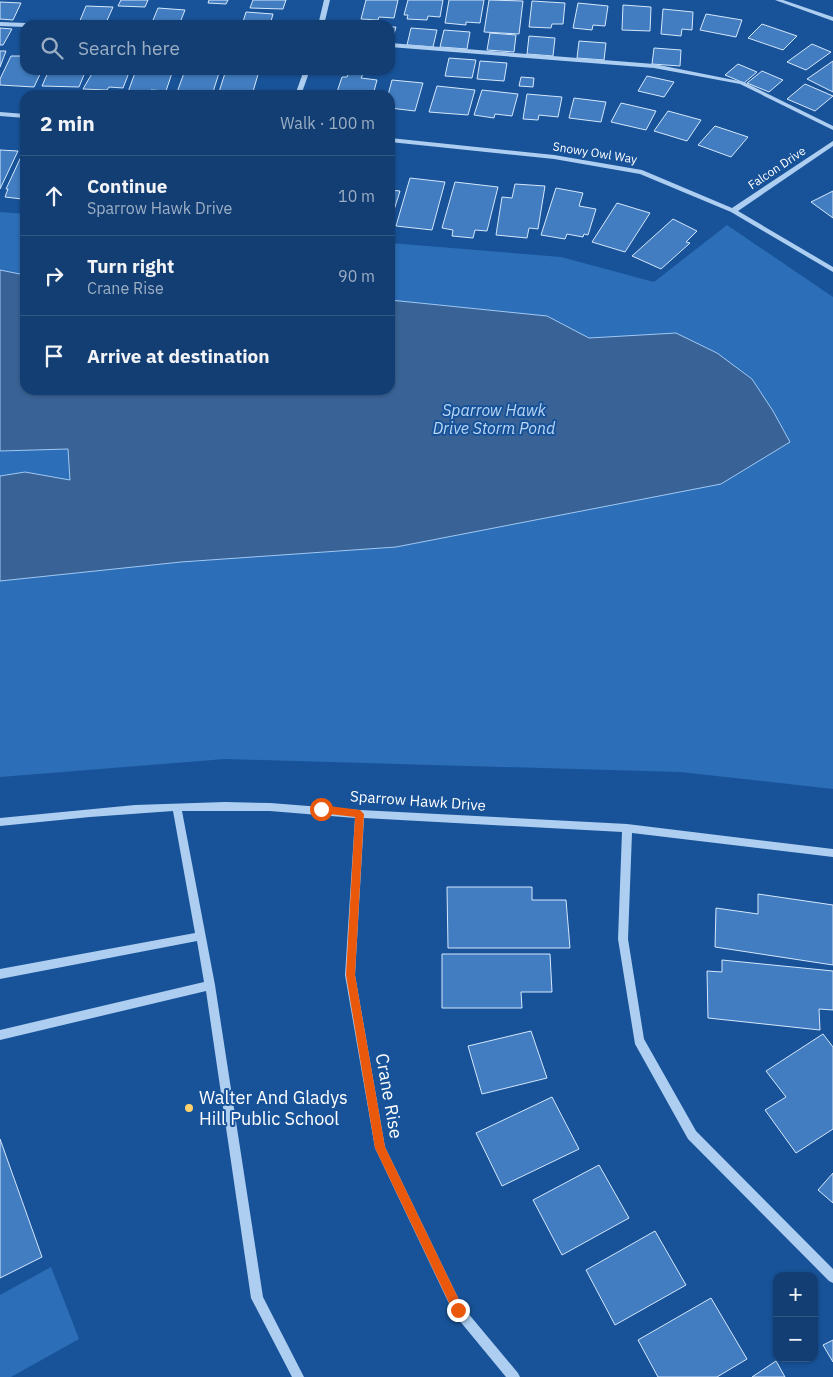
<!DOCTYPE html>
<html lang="en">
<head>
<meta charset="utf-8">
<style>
	:root { --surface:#123e73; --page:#1f497b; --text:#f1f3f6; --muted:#9caec4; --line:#315785 }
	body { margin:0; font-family:"IBM Plex Sans",sans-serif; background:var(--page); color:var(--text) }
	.controls { position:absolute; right:15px; bottom:15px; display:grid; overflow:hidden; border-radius:10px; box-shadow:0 1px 4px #0004 }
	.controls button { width:45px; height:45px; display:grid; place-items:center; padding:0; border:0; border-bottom:1px solid var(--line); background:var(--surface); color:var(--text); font:25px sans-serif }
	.stop { position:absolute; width:15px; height:15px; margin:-11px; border:4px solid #ea580c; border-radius:50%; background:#fff }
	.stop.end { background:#ea580c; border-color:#fff; box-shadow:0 1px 5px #0008 }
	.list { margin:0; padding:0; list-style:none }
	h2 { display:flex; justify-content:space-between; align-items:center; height:65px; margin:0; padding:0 20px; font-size:21px }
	h2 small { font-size:16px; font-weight:400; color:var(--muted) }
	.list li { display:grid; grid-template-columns:32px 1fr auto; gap:15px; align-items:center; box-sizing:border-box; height:80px; padding:0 20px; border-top:1px solid var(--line) }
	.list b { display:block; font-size:19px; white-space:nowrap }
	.list p { margin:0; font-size:16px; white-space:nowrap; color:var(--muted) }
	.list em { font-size:16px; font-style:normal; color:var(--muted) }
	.icon { flex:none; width:28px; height:28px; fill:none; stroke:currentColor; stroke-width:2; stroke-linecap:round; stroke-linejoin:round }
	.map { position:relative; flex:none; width:833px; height:1377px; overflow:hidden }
	.search { position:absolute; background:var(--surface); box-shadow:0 1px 4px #0004; left:20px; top:20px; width:375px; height:55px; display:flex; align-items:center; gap:12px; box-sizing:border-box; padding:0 18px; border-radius:15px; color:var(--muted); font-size:19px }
	.panel { position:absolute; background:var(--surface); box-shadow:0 1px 4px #0004; left:20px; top:90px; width:375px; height:305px; border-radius:15px }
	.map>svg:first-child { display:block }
</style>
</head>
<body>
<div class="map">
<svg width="833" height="1377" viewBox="0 0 833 1377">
	<rect width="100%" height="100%" fill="#185399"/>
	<g fill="#2c6eb7">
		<path d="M0 212 25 214V390H390V243L561 257 654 282 727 225 833 297V789L680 772 225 759 0 777Z"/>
		<path d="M51 1267 79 1339 11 1377H0V1295Z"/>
	</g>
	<path fill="#396396" stroke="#a0c9f3" d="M0 270 25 275V390H390V300L547 316 589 338 676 333 717 353 752 379 773 411 790 442 721 484 396 547 181 562 0 581V476L25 472 70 480 68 449 0 451Z"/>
	<g fill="#417dc0" stroke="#d5e7fc">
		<path d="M121 0H148L145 7 118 6Z"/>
		<path d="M209 0H228L226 4 208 3Z"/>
		<path d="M253 0H286L283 9 250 8Z"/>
		<path d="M366 0H398L394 18 379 17 378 20 361 19Z"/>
		<path d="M408 0H443L440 17 428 16 427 20 407 19 408 15H404Z"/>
		<path d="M449 0H484L480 23 466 22V25L445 23Z"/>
		<path d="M489 0 523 1 519 34 484 32Z"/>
		<path d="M532 1 565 3 563 24H552L551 28 529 27Z"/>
		<path d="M0 2 21 3 13 20 0 19Z"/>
		<path d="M578 3 608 6 605 26 593 25 592 30 573 28Z"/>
		<path d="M623 5 651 7 650 31 622 30Z"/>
		<path d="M86 6 113 7 105 25 79 23Z"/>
		<path d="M158 8 185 10 179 25H151Z"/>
		<path d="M663 9 693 12 692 30 682 29 681 36 661 34Z"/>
		<path d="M246 12 273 14 270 25H242Z"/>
		<path d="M706 14 742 20 736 37 700 30Z"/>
		<path d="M762 24 797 36 783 50 748 38Z"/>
		<path d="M390 27H396L391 44H390Z"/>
		<path d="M0 28 12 29 3 45H0Z"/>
		<path d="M411 28 437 30 433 47 407 45Z"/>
		<path d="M444 30 470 32 467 49 440 47Z"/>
		<path d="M490 33 516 35 514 52 487 50Z"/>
		<path d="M529 36 555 38 553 56 527 54Z"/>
		<path d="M579 41 606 43 604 60 577 58Z"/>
		<path d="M812 44 831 52 806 70 787 62Z"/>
		<path d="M654 48 681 50 680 66 652 64Z"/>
		<path d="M0 51H6L0 67Z"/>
		<path d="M11 56H25V70H42L34 87 0 85V79Z"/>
		<path d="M449 58 476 60 472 78 445 76Z"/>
		<path d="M480 61 507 63 504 81 477 79Z"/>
		<path d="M833 61V92L807 79Z"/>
		<path d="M738 64 757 72 744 83 725 75Z"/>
		<path d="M49 70H86L79 87 42 86Z"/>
		<path d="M94 70H130L123 88 109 87 107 90 83 89Z"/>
		<path d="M136 70H173L166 91 151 90 150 93 128 92Z"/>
		<path d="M197 70H220L212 95H176L184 73H196Z"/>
		<path d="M226 70 259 71 252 95H218Z"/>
		<path d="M762 71 783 80 769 92 747 83Z"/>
		<path d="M348 73 363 74 361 78 377 80 373 95H336L342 77H347Z"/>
		<path d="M647 76 674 82 664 97 638 91Z"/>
		<path d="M521 77 534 78 533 87 519 86Z"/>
		<path d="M392 80 423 83 415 111 390 108V95H388Z"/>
		<path d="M805 84 833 96 815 111 787 99Z"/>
		<path d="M437 86 475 90 468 115 429 112Z"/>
		<path d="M482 90 518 94 512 116 495 114 494 118 474 115Z"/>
		<path d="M527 94 562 97 558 117 539 115 538 120 523 119Z"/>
		<path d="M574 98 606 102 601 122 569 118Z"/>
		<path d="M621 103 656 111 646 130 611 122Z"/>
		<path d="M668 111 701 120 687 141 654 131Z"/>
		<path d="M715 126 748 137 731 157 698 145Z"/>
		<path d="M25 148V192L22 199 5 197 8 189H6Z"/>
		<path d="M0 150 18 151 0 189Z"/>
		<path d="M410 178 445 182 432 230 396 226Z"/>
		<path d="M455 182 498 187 487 231 475 230 473 238 452 236 453 230 442 228Z"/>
		<path d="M515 184 545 186 538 229 529 228 527 238 496 235 502 197 512 198Z"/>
		<path d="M556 188 583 193 579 206 596 209 588 235 584 234 583 237 567 234 565 239 541 235Z"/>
		<path d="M390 190 400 191 390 223Z"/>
		<path d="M833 191V218L811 202Z"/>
		<path d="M617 203 650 213 625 252 592 242Z"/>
		<path d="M673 219 697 231 686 242 690 243 661 269 632 256Z"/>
		<path d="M447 887H532V900H566L570 948H448Z"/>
		<path d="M758 894 833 905V965L715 947 716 908 758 914Z"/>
		<path d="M442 954H550L552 992H521L522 1008H442Z"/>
		<path d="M722 960 833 971V1010L819 1009 820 1030 708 1018 707 971 722 972Z"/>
		<path d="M531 1031 547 1078 482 1094 468 1046Z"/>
		<path d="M823 1034 833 1047V1129L796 1153 765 1110 786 1097 766 1071Z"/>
		<path d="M552 1097 579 1149 502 1186 476 1133Z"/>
		<path d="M0 1139 42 1257 0 1278Z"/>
		<path d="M599 1165 629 1218 562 1255 533 1200Z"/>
		<path d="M833 1173V1203L818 1190Z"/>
		<path d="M655 1231 686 1285 615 1325 586 1270Z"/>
		<path d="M711 1298 747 1359 717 1377H658L638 1340Z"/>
		<path d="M833 1340V1362L823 1345Z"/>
		<path d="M776 1361 785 1377H752Z"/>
	</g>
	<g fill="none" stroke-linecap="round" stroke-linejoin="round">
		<g fill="#adcef1" fill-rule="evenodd">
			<path d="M324 0H330L324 25H318Z"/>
			<path d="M775 0H783L833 17V21Z"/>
			<path d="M0 22 25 23 28 25H25V27L0 26Z"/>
			<path d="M390 43 654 64 744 82 833 126V130L740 84 654 68 390 47Z"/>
			<path d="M304 70H310L301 95H295Z"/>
			<path d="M0 112 25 114V118L0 116Z"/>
			<path d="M390 138 554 155 642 170 732 208 833 141V146L738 211 833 267V272L731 212 640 174 554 159 390 142Z"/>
			<path d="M225 802 270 803 360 810 627 824 833 849V857L632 833 628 939 644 1039 696 1131 833 1269V1283L829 1281 688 1139 635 1044 618 939 622 832 364 818 355 975 385 1147 462 1306 518 1373 520 1377H506L454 1314 375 1148 345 975 355 818 270 811H182L215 985 263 1297 304 1377H292L251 1298 206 991 0 1040V1030L204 982 197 941 0 979V969L195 933 173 811 90 817 0 826V818L135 805Z"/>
		</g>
	</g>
	<path fill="#ea580c" d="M321 805 360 810 364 814 355 975 385 1147 462 1306 463 1310 462 1313 458 1315 454 1313 375 1148 346 975 355 817 321 813 316 809Z"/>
	<circle fill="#ffd26e" stroke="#185399" stroke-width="2" cx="189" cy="1108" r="5"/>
	<g text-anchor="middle" stroke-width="4" stroke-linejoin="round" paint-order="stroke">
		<g font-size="12" fill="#fff" stroke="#185399">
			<text transform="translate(595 153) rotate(9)" y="4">Snowy Owl Way</text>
			<text transform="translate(777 168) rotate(-34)" y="4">Falcon Drive</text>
		</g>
		<g font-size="15" fill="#fff" stroke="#185399">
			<text transform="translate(418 801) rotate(4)" y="5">Sparrow Hawk Drive</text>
		</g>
		<g font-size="16" font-style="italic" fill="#bad7f8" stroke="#185399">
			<text x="494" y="416">Sparrow Hawk<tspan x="494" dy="18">Drive Storm Pond</tspan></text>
		</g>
		<g font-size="18" fill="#fff" stroke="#185399">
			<text transform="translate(389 1096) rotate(80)" y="6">Crane Rise</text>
		</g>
		<g font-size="18" fill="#fff" stroke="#185399" text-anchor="start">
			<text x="199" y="1104">Walter And Gladys<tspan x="199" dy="21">Hill Public School</tspan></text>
		</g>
	</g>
</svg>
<div class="controls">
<button>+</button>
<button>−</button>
</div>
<div class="stop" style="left:321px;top:809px"></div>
<div class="stop end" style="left:458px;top:1310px"></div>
<div class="search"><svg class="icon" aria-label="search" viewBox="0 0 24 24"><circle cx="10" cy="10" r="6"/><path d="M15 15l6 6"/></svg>Search here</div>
<section class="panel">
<h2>2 min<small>Walk · 100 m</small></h2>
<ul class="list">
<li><svg class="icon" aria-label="ahead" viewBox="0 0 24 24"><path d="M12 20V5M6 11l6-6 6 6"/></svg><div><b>Continue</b><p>Sparrow Hawk Drive</p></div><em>10 m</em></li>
<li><svg class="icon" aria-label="right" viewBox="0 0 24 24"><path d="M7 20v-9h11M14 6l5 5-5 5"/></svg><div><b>Turn right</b><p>Crane Rise</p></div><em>90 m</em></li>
<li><svg class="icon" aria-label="arrive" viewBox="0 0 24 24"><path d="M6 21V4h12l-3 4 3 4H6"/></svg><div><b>Arrive at destination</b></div></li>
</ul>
</section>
</div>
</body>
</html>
